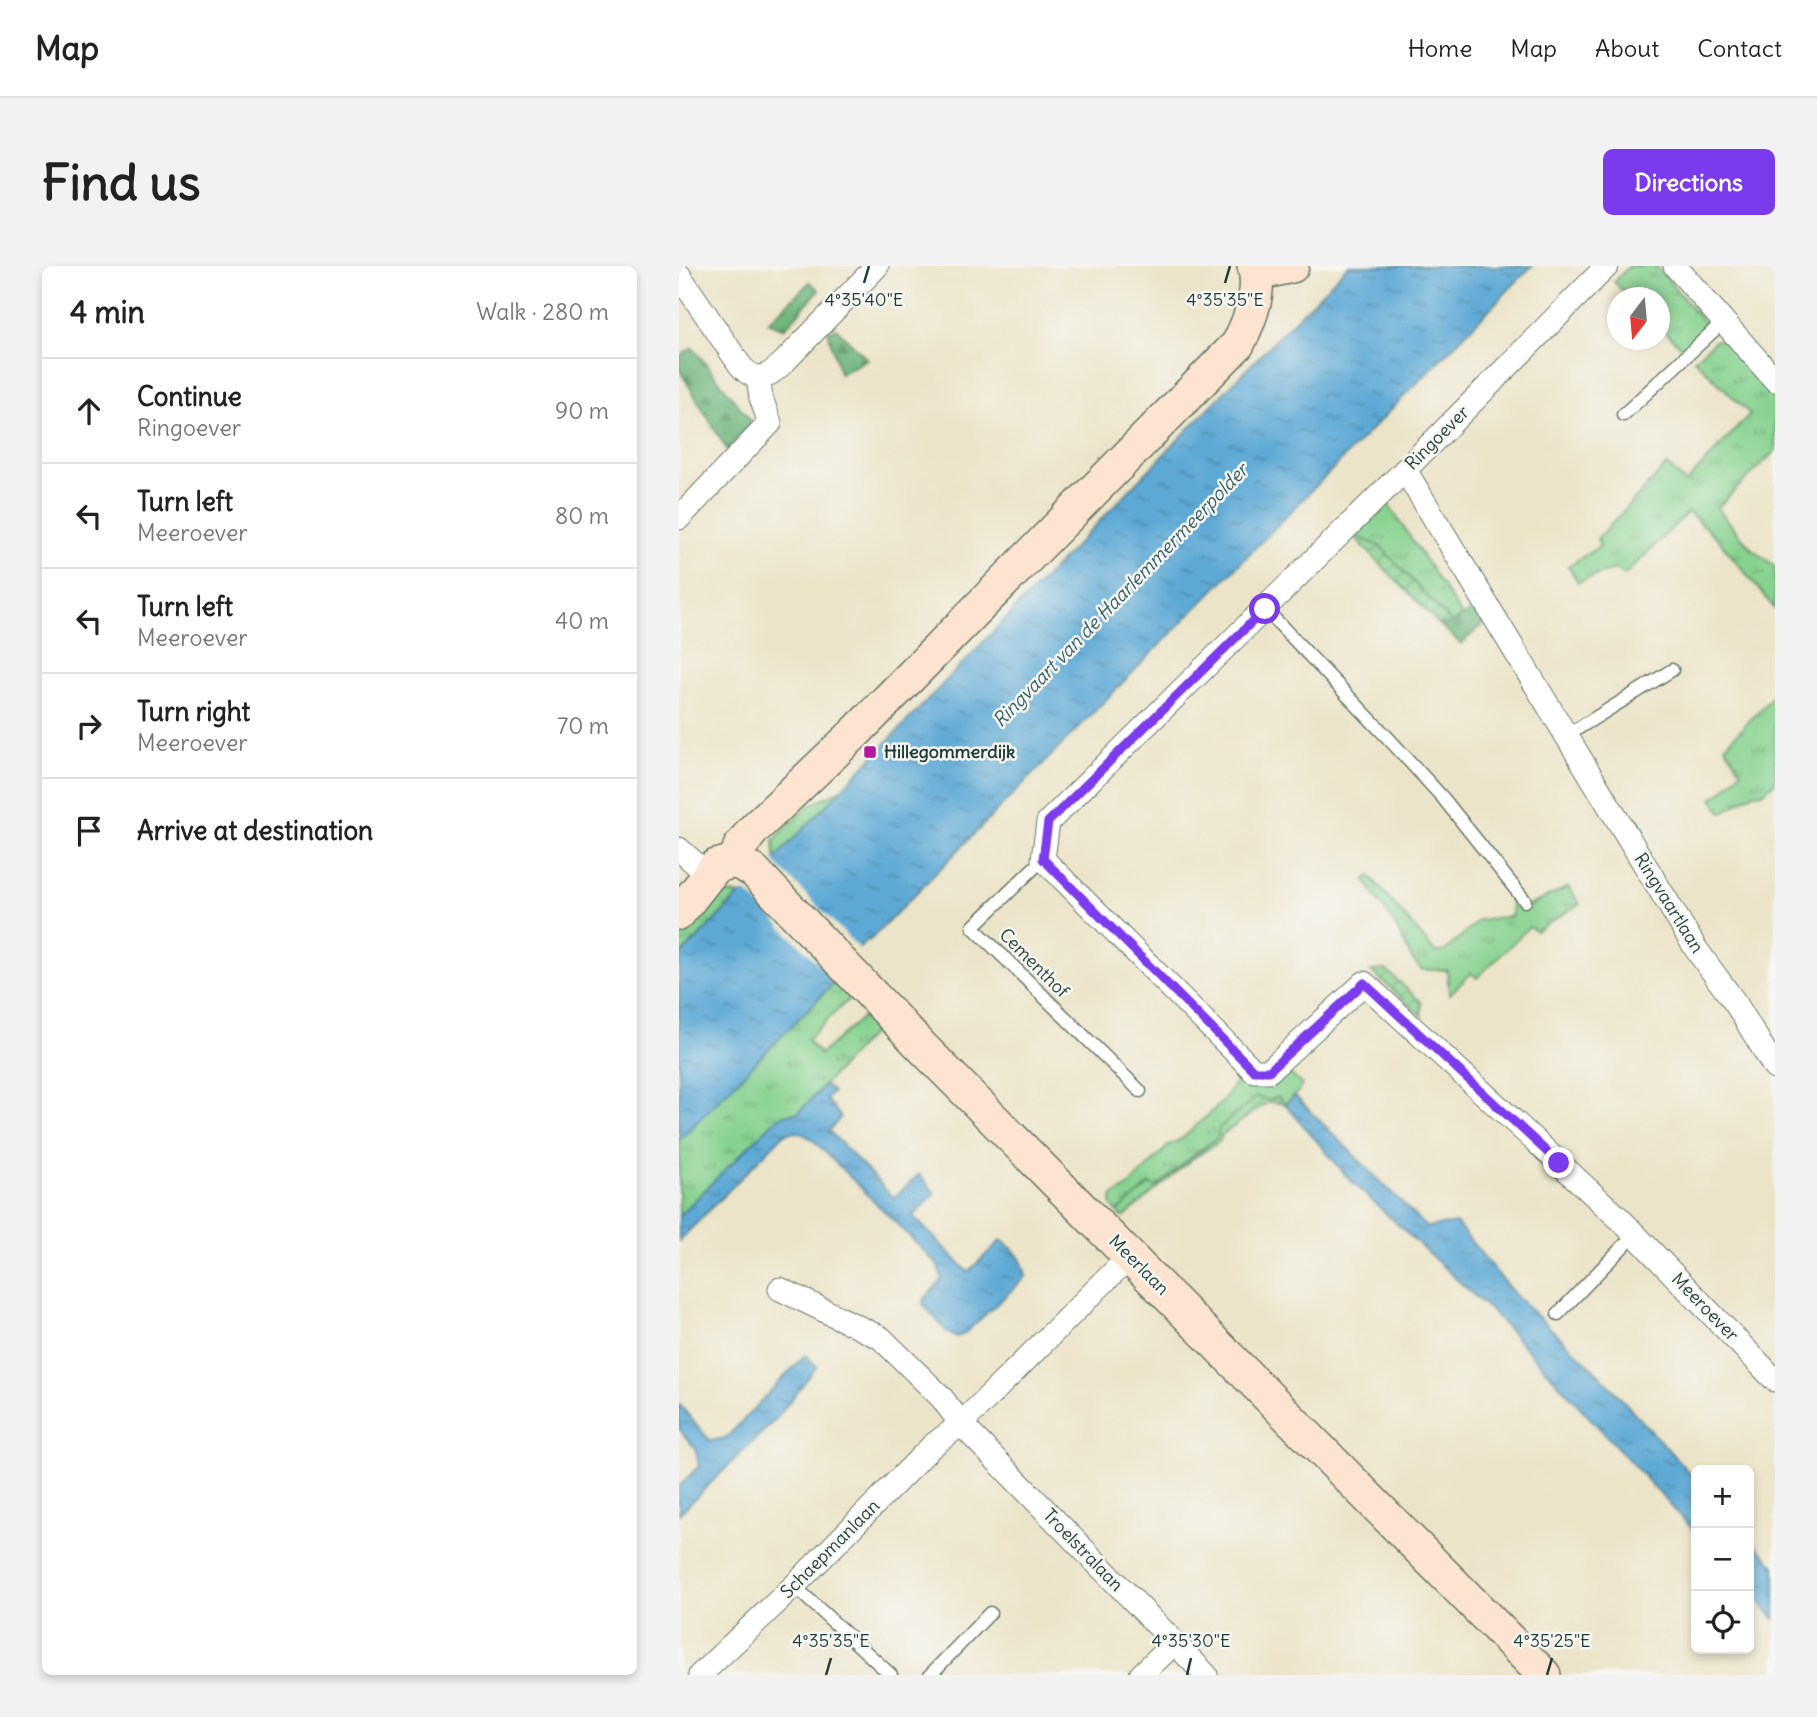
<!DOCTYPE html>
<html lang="en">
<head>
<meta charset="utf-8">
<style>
	:root { --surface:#fff; --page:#f2f2f2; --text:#222; --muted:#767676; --line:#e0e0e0; --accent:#7c3aed }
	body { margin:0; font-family:Delius,sans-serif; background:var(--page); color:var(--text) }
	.controls { position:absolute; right:21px; bottom:21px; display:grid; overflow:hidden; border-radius:10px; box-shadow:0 4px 10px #0003 }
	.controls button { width:63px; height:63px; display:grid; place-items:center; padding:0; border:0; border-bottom:2px solid var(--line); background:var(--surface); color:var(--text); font:35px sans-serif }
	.compass { position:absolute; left:928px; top:21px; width:63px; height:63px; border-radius:50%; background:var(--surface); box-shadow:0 4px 10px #0003; rotate:196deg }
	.stop { position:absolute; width:21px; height:21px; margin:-16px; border:5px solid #7c3aed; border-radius:50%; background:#fff }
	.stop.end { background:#7c3aed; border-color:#fff; box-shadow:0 2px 7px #0008 }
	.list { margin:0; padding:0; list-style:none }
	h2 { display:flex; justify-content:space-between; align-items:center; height:91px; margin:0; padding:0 28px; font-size:30px }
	h2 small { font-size:23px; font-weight:400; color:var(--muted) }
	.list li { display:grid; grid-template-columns:46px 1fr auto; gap:21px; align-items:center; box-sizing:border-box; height:105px; padding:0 28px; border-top:2px solid var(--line) }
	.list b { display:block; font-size:26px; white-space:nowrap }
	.list p { margin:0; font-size:23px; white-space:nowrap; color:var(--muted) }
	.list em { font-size:23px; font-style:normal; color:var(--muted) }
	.icon { flex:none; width:38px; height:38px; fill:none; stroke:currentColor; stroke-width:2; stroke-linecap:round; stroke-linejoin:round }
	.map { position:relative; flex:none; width:1096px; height:1409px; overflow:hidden; border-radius:10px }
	header { display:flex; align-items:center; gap:42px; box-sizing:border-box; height:98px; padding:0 35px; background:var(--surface); border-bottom:2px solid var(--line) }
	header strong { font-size:33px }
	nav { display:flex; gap:38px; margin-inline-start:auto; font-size:24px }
	.intro { display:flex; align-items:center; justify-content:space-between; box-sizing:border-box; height:168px; padding:0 42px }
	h1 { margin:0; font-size:49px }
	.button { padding:18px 32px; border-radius:10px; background:var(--accent); color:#fff; font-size:24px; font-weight:700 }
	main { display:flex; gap:42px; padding:0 42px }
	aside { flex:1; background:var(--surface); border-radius:10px; box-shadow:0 4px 10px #0003 }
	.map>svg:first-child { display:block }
</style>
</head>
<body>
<header>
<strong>Map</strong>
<nav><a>Home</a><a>Map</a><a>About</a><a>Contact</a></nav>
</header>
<div class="intro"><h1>Find us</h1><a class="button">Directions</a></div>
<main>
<aside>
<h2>4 min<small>Walk · 280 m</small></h2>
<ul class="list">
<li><svg class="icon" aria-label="ahead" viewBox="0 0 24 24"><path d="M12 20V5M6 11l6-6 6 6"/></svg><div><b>Continue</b><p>Ringoever</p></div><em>90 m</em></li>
<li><svg class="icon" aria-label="left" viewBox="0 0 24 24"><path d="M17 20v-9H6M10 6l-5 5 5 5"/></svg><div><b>Turn left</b><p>Meeroever</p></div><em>80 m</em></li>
<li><svg class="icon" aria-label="left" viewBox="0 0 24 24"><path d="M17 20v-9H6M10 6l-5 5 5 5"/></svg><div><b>Turn left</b><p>Meeroever</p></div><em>40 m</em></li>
<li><svg class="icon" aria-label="right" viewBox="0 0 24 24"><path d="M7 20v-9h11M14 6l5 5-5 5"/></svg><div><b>Turn right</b><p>Meeroever</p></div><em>70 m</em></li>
<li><svg class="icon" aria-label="arrive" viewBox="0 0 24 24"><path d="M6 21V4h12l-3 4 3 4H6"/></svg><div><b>Arrive at destination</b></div></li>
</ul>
</aside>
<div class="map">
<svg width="1096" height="1409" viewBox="0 0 1096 1409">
	<defs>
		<pattern id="grass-tufts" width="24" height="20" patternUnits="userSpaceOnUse" patternTransform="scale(1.75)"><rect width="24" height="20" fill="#87d28f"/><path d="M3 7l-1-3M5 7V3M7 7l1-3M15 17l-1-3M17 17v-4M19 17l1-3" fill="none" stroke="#6eac76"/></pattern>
		<pattern id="forest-firs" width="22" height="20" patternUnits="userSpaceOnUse" patternTransform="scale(1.75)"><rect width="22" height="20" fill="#6db47a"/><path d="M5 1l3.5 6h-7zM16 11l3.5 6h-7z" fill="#599465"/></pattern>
		<pattern id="garden-furrows" width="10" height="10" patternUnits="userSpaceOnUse" patternTransform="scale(1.75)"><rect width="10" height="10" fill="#87d28f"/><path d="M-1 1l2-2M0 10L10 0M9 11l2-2" fill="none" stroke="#6eac76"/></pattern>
		<pattern id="water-ripples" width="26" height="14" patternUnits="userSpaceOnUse" patternTransform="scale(1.75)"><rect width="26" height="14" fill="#5da9d5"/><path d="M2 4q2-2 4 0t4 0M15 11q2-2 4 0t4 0" fill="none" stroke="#4c8bae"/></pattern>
	</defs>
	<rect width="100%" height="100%" fill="#f6f6f2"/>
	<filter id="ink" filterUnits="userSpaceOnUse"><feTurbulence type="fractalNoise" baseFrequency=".0143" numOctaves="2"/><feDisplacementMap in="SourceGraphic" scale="14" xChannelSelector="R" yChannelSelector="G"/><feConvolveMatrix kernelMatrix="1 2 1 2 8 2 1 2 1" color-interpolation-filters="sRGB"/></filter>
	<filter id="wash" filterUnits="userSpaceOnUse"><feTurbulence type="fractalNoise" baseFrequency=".00686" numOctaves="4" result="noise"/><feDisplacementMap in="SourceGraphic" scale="28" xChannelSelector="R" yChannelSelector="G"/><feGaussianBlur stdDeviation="1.57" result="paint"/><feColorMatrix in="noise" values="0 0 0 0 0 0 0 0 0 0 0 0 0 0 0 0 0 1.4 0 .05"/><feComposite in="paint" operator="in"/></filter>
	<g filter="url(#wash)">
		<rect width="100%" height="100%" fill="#ece4c8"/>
		<g fill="url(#grass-tufts)" stroke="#538862" stroke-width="2">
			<path d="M950 0H977L1024 55V63L1003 82 981 60 980 32 951 31 935 16Z"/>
			<path d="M1037 74H1043L1047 78 1090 127H1096V185L1038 242 1073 283 1096 300V343L1038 272 1009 246 946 309 936 303 899 316 889 300 921 280 918 273 988 199 1007 217 1071 148 1015 93Z"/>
			<path d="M706 233 783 350 773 357 701 280 672 268Z"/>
			<path d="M1096 428V516L1084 527H1075L1043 547 1033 532 1042 527 1062 505 1046 480Z"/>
			<path d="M165 522 96 595 95 574 129 540Z"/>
			<path d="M691 610 756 686 766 685 800 654 833 650 832 633 840 631 845 642 889 621 901 638 857 665 850 661 798 712 792 707 770 729 768 704H743L733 693 717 661 686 614Z"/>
			<path d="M37 628H61L0 691V672Z"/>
			<path d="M152 711 172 731 128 774 141 788 184 751 198 762 119 847 108 848 97 853 0 950V874L153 719Z"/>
			<path d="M609 806 623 819 616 830 606 838 599 831 591 834 518 886 476 922 472 918 438 946 432 938 434 930 449 921 489 880 505 871 543 836 561 810C581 825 593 824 609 806Z"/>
		</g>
		<g fill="url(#forest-firs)" stroke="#467857" stroke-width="2">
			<path d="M131 16 140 24 105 63 89 56Z"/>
			<path d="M157 62 188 93 161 108 149 66Z"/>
			<path d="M14 82 73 156 48 184 0 103V90Z"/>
			<path d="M793 344 804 358 782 378 761 359 773 357Z"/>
		</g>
		<g fill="url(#garden-furrows)" stroke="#538862" stroke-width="2">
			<path d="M672 268 701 280 773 357 761 359Z"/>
			<path d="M707 704 742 736 743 750 692 705Z"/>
			<path d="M577 831 591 834 599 831 606 838 589 836 543 869 541 875 512 894 444 952 438 946 472 918 477 922 539 871 540 862Z"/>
		</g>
		<g fill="url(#water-ripples)" stroke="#3e7384" stroke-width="2">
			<path d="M669 0H853L190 675 188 673 153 711V719L0 874V691C224 462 443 228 669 0Z"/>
			<path d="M146 819 154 826 147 833 162 851 150 865 215 932 240 908 256 927 234 950 289 1006 322 974C337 984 344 993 347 1011L284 1069 276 1071 269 1067 245 1039 244 1035 263 1013 258 998 135 875C124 867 119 864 105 868L0 975V950L97 853 108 848 119 847Z"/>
			<path d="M616 830 747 961 777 957 836 1029 918 1106 1017 1214V1267L816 1049 672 915 606 838Z"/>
			<path d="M126 1089 138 1100 96 1154 0 1248V1220L20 1200 16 1182 0 1163V1138L31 1175 47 1172Z"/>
			<path d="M1070 1272 1096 1300V1353L1070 1325Z"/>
		</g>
		<path fill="#ece4c8" d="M95 591 96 597 182 684 156 714 67 626 61 628 59 626Z"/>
	</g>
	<g filter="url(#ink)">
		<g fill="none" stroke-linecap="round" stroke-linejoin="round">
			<g stroke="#677768" stroke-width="15">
				<g id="lane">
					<path d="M944 149 1045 55"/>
					<path d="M586 343 710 473 764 532 846 635"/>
					<path d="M887 470 993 404"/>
					<path d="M364 593 294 661 461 825"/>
					<path d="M879 1048 956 968"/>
					<path d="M115 1320 212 1409"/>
					<path d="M251 1409 311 1347"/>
				</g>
			</g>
			<g stroke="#677768" stroke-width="25">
				<g id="street">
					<path d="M928 0 726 204 369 556 364 593 575 805H590L685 717 943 955 1096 1114"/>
					<path d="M996 0 1096 114"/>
					<path d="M0 9 61 99C78 119 89 111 105 96L198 0"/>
					<path d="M726 204 1017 683 1057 738 1096 802"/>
					<path d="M0 252 91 157 82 132 79 111"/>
					<path d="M0 583 29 609"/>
					<path d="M101 1023 202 1072 263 1132 282 1158 527 1409"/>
					<path d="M21 1409 115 1320 253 1180 282 1158 451 990"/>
					<path d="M462 1409 495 1377"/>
				</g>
			</g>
			<g stroke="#677768" stroke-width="36">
				<g id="secondary">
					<path d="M578 8 613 0"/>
					<path d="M56 595 75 605 242 780 865 1409"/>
					<path d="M56 595 61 581 74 564 177 466 559 78C570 56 583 25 575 0"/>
					<path d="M0 647 37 600 56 595"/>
				</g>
			</g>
			<use href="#lane" stroke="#fff" stroke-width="12"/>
			<use href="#street" stroke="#fff" stroke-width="23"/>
			<use href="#secondary" stroke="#fde4d1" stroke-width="33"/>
		</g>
	</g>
	<g fill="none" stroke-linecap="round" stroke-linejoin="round" filter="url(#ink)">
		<path stroke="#7c3aed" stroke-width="9" d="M586 343 369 556 364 593 575 805H590L685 717 880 897"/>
	</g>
	<path fill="none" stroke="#1f3d34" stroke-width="2.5" d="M185 17 190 0M546 17 551 0M147 1409 152 1392M508 1409 512 1392M868 1409 873 1392"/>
	<rect fill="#b5179e" stroke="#f6f6f2" stroke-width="2.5" x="184" y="479" width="14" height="14" rx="3.5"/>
	<g text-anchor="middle" stroke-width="5" stroke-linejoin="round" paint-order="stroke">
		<g font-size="18" fill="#1f3d34" stroke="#f6f6f2">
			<text transform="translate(758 172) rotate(-45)" y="6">Ringoever</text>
			<text transform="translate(990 637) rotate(58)" y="6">Ringvaartlaan</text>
			<text transform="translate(355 697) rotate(45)" y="6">Cementhof</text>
			<text transform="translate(460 999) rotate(45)" y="6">Meerlaan</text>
			<text transform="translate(1026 1041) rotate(46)" y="6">Meeroever</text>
			<text transform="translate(151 1283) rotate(-45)" y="6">Schaepmanlaan</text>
			<text transform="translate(404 1284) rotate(46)" y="6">Troelstralaan</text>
		</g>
		<g font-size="18" font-weight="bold" fill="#1f3d34" stroke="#f6f6f2" text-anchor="start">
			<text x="205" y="492">Hillegommerdijk</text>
		</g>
		<g font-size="19" font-style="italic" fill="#325d64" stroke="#f6f6f2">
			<text transform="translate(441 329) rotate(-46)" y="7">Ringvaart van de Haarlemmermeerpolder</text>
		</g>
	</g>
	<g font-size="18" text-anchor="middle" fill="#1f3d34" stroke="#f6f6f2" stroke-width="5" stroke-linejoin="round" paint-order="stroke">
		<text x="185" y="40">4°35'40"E</text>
		<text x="546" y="40">4°35'35"E</text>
		<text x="152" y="1381">4°35'35"E</text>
		<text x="512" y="1381">4°35'30"E</text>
		<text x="873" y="1381">4°35'25"E</text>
	</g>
</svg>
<div class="controls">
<button>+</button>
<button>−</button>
<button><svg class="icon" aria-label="locate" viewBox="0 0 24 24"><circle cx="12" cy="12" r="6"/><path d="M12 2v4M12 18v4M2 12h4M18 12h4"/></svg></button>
</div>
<svg class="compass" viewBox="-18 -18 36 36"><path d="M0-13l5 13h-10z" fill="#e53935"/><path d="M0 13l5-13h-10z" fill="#767676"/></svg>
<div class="stop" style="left:586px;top:343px"></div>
<div class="stop end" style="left:880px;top:897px"></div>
</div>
</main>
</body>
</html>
